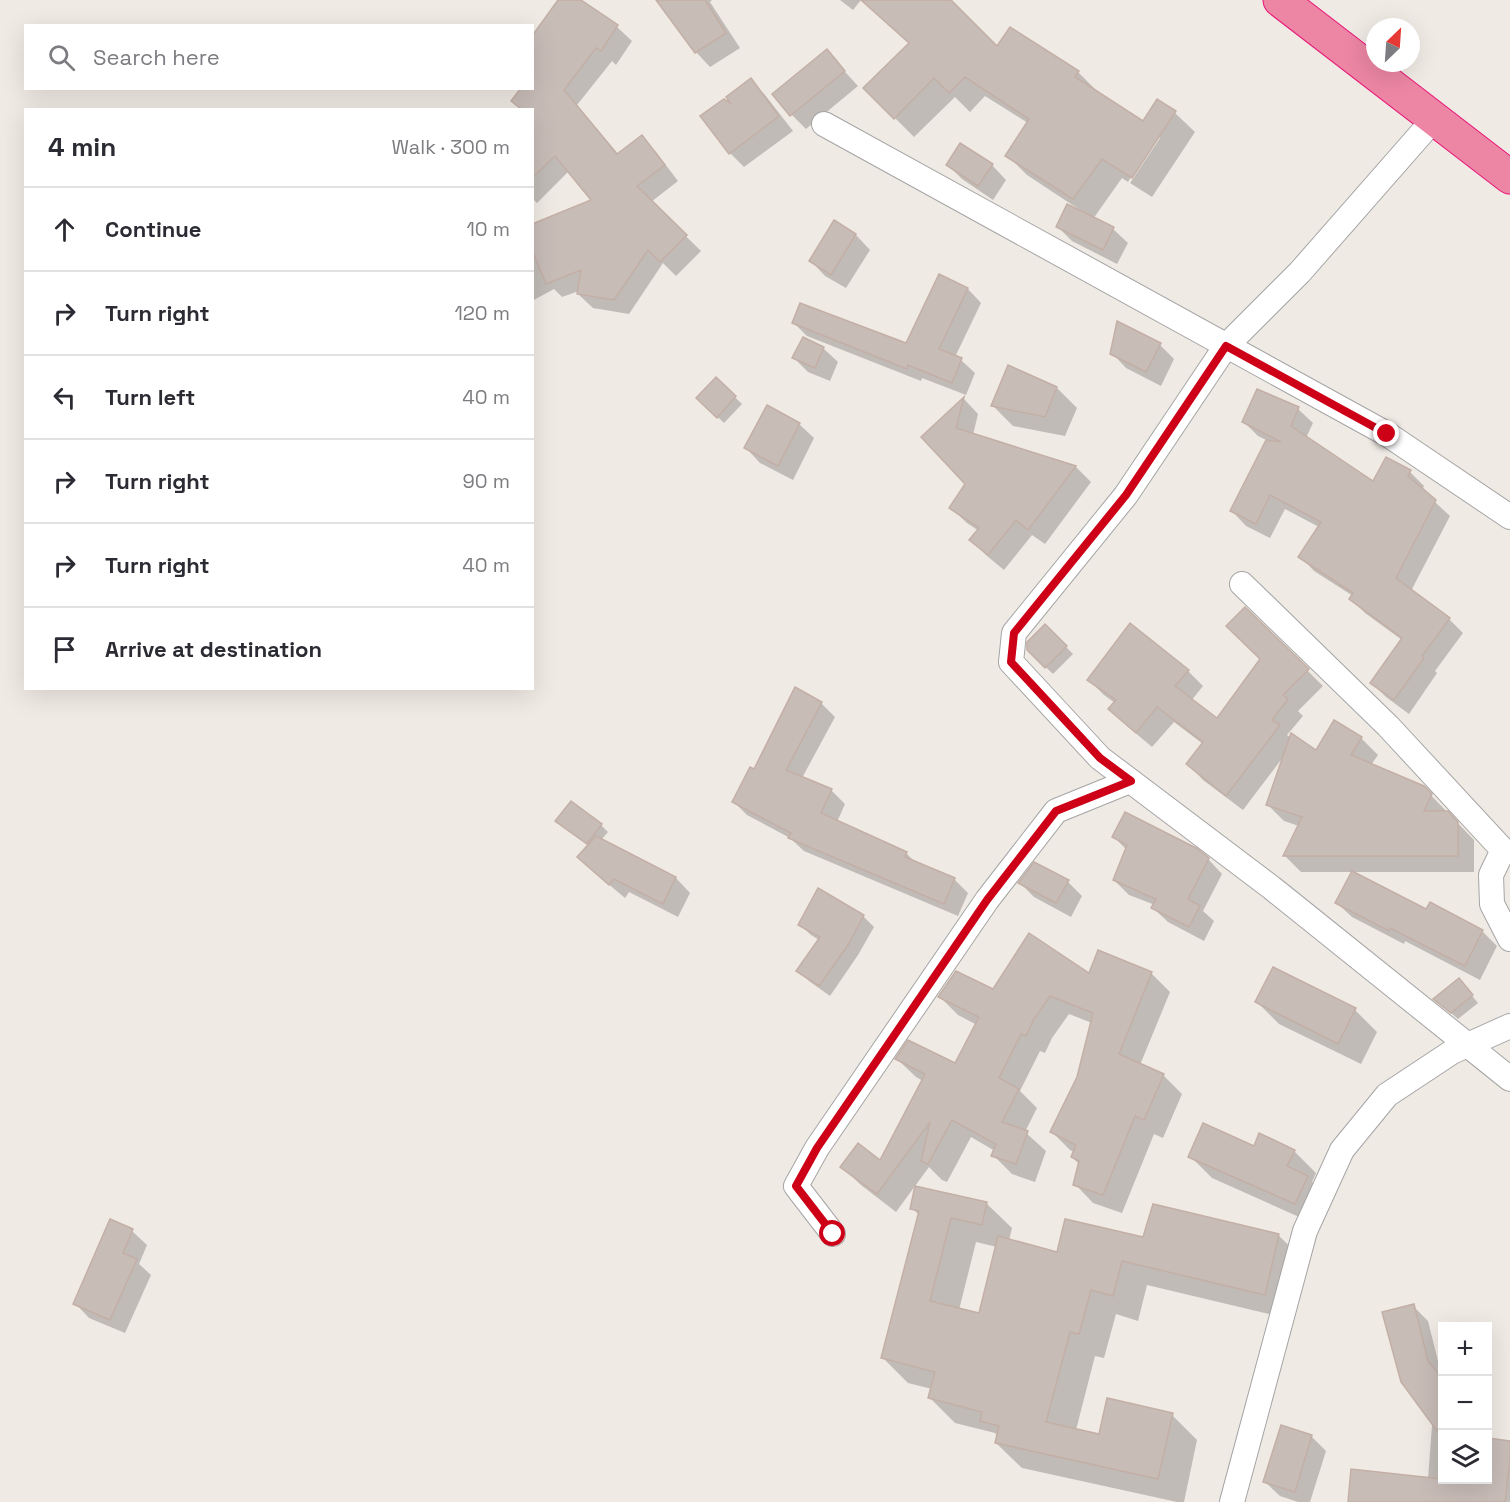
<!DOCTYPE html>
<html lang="en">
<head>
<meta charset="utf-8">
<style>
	:root { --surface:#fff; --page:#f2f2f3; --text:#2b2b33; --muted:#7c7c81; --line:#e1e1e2 }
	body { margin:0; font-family:"Space Grotesk",sans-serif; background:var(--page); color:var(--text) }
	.controls { position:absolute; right:18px; bottom:18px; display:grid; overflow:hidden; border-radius:0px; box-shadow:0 6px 24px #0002 }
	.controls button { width:54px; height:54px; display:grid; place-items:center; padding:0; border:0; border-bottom:2px solid var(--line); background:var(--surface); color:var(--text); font:30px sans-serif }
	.compass { position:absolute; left:1366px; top:18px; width:54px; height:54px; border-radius:50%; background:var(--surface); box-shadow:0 6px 24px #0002; rotate:25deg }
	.stop { position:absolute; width:18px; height:18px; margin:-14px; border:4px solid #cd0018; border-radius:50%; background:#fff }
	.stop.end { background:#cd0018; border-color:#fff; box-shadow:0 2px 6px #0008 }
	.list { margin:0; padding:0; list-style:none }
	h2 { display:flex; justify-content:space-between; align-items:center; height:78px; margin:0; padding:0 24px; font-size:26px }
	h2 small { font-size:20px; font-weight:400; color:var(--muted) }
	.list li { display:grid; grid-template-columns:39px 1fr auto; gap:18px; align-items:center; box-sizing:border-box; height:84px; padding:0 24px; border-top:2px solid var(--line) }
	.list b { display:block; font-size:22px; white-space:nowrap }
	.list em { font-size:20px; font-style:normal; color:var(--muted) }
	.icon { flex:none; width:33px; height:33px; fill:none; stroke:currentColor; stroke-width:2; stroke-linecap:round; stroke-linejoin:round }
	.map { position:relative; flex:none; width:1510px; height:1502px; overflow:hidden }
	.search { position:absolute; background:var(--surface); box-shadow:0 6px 24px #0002; left:24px; top:24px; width:510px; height:66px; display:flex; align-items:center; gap:15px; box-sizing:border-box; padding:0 21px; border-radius:0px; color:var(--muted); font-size:22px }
	.panel { position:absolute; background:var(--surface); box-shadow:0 6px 24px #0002; left:24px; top:108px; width:510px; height:582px; border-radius:0px }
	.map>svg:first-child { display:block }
</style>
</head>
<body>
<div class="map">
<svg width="1510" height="1502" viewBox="0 0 1510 1502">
	<rect width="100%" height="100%" fill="#f0eae4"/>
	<g fill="#0003" fill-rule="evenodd">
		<path d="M559 0H579L617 27 632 41 616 65 612 61 577 105 618 154 642 137 656 152 678 181 651 202 701 251 676 276 663 263 629 314 593 308 578 294 579 291 562 297 554 289 532 301V225L594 201 569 171 537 203 532 198V35L534 36Z"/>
		<path d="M658 0H712L710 2 740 48 710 67 696 52Z"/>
		<path d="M840 0H861L853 10Z"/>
		<path d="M862 0H907L998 49 1078 72 1098 92 1143 123 1158 101 1175 113 1195 132 1152 197 1130 183 1160 138 1158 136 1128 182 1122 178 1093 219 1113 229 1128 243 1117 264 1072 241 1058 227 1080 210 1027 175 1007 155 1028 123 985 96 970 112 955 97 914 137 865 88 910 44Z"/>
		<path d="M826 51 858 86 806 129 792 115 774 94Z"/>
		<path d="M751 80 765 95 793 131 744 167 730 153 737 109Z"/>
		<path d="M948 165H992L1006 180 993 200 962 179Z"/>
		<path d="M835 222 856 235 870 250 846 288 825 276 811 261Z"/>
		<path d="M940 276 968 289 981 303 955 357 961 360 975 373 966 395 922 378 921 381 807 336 794 323 906 345Z"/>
		<path d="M1160 345 1174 359 1161 386 1126 368 1112 353Z"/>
		<path d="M823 348 838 362 830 381 808 372 794 358Z"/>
		<path d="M716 379 742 404 724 423 698 398Z"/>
		<path d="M1057 388 1077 408 1065 436 1013 426 993 406Z"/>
		<path d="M1257 391 1298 409 1313 423 1306 438 1373 483 1410 472 1424 486 1422 490 1450 516 1411 591 1449 619 1463 633 1435 671 1437 673 1409 714 1386 697 1372 683 1402 640 1365 613 1351 599 1353 596 1314 571 1300 556 1319 527 1285 509 1270 538 1246 526 1232 511 1268 441 1258 436 1243 421Z"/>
		<path d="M964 399 978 414 973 435 1076 467 1091 482 1045 544 1032 535 1004 570 987 556 971 540 979 531 967 523 951 508 967 484 923 437Z"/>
		<path d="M799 424 814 438 793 480 760 463 746 448Z"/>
		<path d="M1245 609 1323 686 1298 711 1303 716 1287 735 1291 738 1316 752 1334 722 1361 738 1378 755 1371 765 1423 787 1474 840V872H1301L1285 856 1299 826 1284 821 1267 804 1284 756 1243 810 1203 780 1188 764 1203 744 1174 722 1152 747 1126 725 1110 709 1115 703 1104 695 1089 680 1188 671 1203 686 1191 701 1218 720 1261 659Z"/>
		<path d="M1045 626 1073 654 1053 674 1028 650Z"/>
		<path d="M821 703 835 717 802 778 831 790 845 804 837 822 906 853 917 864 954 879 968 893 958 916 804 851 790 838 747 815 733 801 754 771Z"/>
		<path d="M601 825 608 832 601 840 676 878 690 893 678 917 629 892 625 898 594 872 579 857 589 846 564 827Z"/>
		<path d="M1114 837 1208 859 1222 874 1203 911 1214 921 1204 941 1168 922 1153 908 1155 905 1129 895 1114 880 1127 850Z"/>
		<path d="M1068 882 1082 896 1071 917 1034 897 1020 883Z"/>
		<path d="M819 890 863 916 874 927 858 955 830 996 809 981 798 971 819 940 811 935 800 925Z"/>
		<path d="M1337 903 1427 911 1482 931 1497 946 1480 980 1405 941 1404 944 1352 917Z"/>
		<path d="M1151 973 1170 992 1140 1065 1163 1075 1182 1094 1163 1138 1154 1134 1122 1213 1093 1203 1075 1184 1079 1164 1072 1157 1074 1152 1070 1150 1052 1132 1078 1077 1092 1023 1069 1014 1052 1038 1045 1053 1040 1051 1020 1091 1037 1108 1025 1132 1046 1151 1035 1182 1012 1174 993 1155 995 1151 971 1137 947 1182 942 1180 929 1167 896 1212 861 1185 842 1167 880 1162 923 1081 916 1077 897 1059 956 1065 977 1025 958 1015 940 997 993 991 1090 975Z"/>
		<path d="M1465 987 1478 1003 1458 1019 1442 1005Z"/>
		<path d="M1257 1002 1355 1010 1377 1032 1361 1064 1279 1024Z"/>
		<path d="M1255 1148 1294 1151 1316 1173 1312 1182 1329 1199 1317 1225 1212 1178 1190 1156Z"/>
		<path d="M986 1203 1012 1228 1009 1241 1058 1253 1145 1239 1278 1235 1304 1260 1290 1319 1147 1285 1138 1321 1116 1314 1104 1358 1095 1356 1076 1430 1100 1436 1172 1415 1197 1440 1184 1502H1177L1022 1468 996 1443 998 1437 995 1433 955 1423 930 1398 932 1389 908 1383 883 1358 920 1216 912 1208ZM976 1242 997 1247 980 1315 959 1310Z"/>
		<path d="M132 1231 147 1245 139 1264 151 1275 125 1333 89 1318 75 1303Z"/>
		<path d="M1413 1306 1428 1321 1442 1377V1480H1488V1439L1510 1442V1502H1349L1428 1479 1432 1425 1438 1426Z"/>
		<path d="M1311 1436 1326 1451 1310 1502H1298L1280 1496 1265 1482Z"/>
	</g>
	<g fill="#c8bcb7" stroke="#c3afa5" stroke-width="1.5">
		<path d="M558 0H581L618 25 601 51 596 48 564 90 617 154 642 135 665 165 637 186 687 235 660 262 648 250 614 300 577 294 581 270 546 284 532 250V224L591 200 555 156 532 178V110H522L511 101 521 88H532V36Z"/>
		<path d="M656 0H705L726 33 695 53Z"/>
		<path d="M861 0H951L997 46 1010 27 1079 71 1075 77 1143 121 1157 99 1176 111 1132 178 1102 159 1073 199 1005 156 1029 119 965 77 949 93 934 78 894 119 863 88 909 43Z"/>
		<path d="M827 49 845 71 790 116 772 94Z"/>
		<path d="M751 78 779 116 729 154 700 116 724 99 731 104 726 97Z"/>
		<path d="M960 143 993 164 978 186 946 165Z"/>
		<path d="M1067 204 1114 227 1103 250 1056 227Z"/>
		<path d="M834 220 856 234 831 275 809 261Z"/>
		<path d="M939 274 968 288 939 349 962 358 952 383 908 365 907 369 792 323 800 303 906 343Z"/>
		<path d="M1117 321 1161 343 1146 372 1110 354Z"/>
		<path d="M803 337 824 347 815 368 792 358Z"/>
		<path d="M1008 365 1057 387 1045 417 991 406Z"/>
		<path d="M716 377 736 396 717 418 696 398Z"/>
		<path d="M1257 389 1299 407 1291 426 1373 481 1386 457 1411 470 1408 476 1436 500 1396 578 1450 618 1422 656 1424 658 1394 700 1370 683 1402 638 1349 599 1353 593 1298 557 1321 522 1270 495 1256 524 1230 511 1266 440 1281 442 1242 422Z"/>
		<path d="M964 397 956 428 1076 466 1028 530 1016 520 988 555 969 540 979 528 949 508 965 484 921 437Z"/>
		<path d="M767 405 800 423 778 466 744 448Z"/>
		<path d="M1245 607 1309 669 1283 695 1288 699 1272 720 1280 725 1226 796 1186 764 1203 742 1157 707 1136 733 1108 709 1116 700 1087 680 1130 623 1189 670 1175 686 1217 718 1260 659 1226 626Z"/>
		<path d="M1045 624 1067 646 1045 668 1027 650V642Z"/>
		<path d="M795 687 822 702 786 770 832 789 821 813 907 852 905 857 955 878 944 904 788 838 791 833 732 802 750 767 754 769Z"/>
		<path d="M1334 720 1362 737 1351 755 1424 786 1432 794 1424 811H1448L1458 822V856H1283L1302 817 1266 805 1291 733 1316 750Z"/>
		<path d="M571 801 602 824 587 844 555 821Z"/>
		<path d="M1125 812 1196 848 1209 858 1188 899 1200 906 1189 927 1151 908 1156 899 1113 880 1127 845 1112 837Z"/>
		<path d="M596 836 676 877 663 904 614 879 609 885 577 857Z"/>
		<path d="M1034 862 1069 880 1056 903 1018 883Z"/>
		<path d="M1352 871 1426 909 1430 902 1483 930 1465 966 1390 928 1389 931 1335 903Z"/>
		<path d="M818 888 864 915 848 945 819 986 796 971 820 937 798 925Z"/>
		<path d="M1029 933 1089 973 1098 950 1152 972 1119 1054 1164 1074 1144 1120 1135 1116 1103 1195 1073 1185 1079 1161 1071 1157 1076 1145 1050 1132 1077 1077 1093 1013 1050 996 1034 1019 1026 1036 1021 1034 999 1078 1019 1089 1002 1122 1028 1131 1016 1164 991 1156 996 1144 952 1120 928 1164 921 1161 930 1122 877 1194 840 1167 858 1143 880 1160 925 1074 895 1059 908 1040 955 1063 979 1017 938 997 956 971 993 989Z"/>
		<path d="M1273 967 1356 1008 1338 1044 1255 1002Z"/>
		<path d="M1459 978 1473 995 1451 1013 1433 999Z"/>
		<path d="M1203 1123 1254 1146 1259 1133 1295 1150 1287 1166 1308 1176 1295 1204 1188 1157Z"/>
		<path d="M915 1186 987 1202 982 1225 951 1218 930 1301 979 1313 998 1236 1057 1252 1065 1219 1143 1237 1153 1204 1279 1234 1265 1295 1122 1261 1113 1296 1091 1290 1079 1334 1070 1332 1046 1422 1099 1434 1107 1398 1173 1413 1158 1479 995 1443 999 1426 980 1421 982 1412 928 1398 935 1372 881 1358 919 1211 910 1209Z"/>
		<path d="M110 1219 133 1229 123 1253 137 1259 110 1320 73 1304Z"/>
		<path d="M1414 1304 1428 1361 1443 1379V1439L1401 1382 1382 1312Z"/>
		<path d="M1281 1425 1312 1435 1295 1492 1263 1482Z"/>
		<path d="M1488 1438 1510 1441V1460L1505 1502H1348L1351 1469 1442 1479H1488Z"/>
	</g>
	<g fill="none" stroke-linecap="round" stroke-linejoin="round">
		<g stroke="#a5a5a5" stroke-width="26">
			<g id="street">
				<path d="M1435 118 1300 272 1226 346 1126 495 1014 633 1011 662 1100 758 1272 888 1510 1079"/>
				<path d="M824 124 1387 434 1510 517"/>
				<path d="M1242 584 1388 726 1503 850 1491 875 1492 904 1510 939"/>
				<path d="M833 1234 796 1186 817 1148 987 900 1056 811 1130 781"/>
				<path d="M1232 1502 1305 1231 1342 1150 1387 1095 1452 1052 1510 1026"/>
			</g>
		</g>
		<g stroke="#e71878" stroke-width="35">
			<path id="highway" d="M1280 0 1510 177"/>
		</g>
		<use href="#street" stroke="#fff" stroke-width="24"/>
		<use href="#highway" stroke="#ed86a5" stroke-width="33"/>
	</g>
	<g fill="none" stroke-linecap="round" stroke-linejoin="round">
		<path stroke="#cd0018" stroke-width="8" d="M833 1234 796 1186 817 1148 987 900 1056 811 1131 781 1100 758 1011 662 1014 633 1126 495 1226 346 1387 434"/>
	</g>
</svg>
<div class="controls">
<button>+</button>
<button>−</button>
<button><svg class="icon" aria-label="layers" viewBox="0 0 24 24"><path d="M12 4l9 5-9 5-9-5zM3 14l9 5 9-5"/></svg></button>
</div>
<svg class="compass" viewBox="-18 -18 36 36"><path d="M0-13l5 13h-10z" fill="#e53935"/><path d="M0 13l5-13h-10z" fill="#7c7c81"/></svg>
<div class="stop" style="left:833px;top:1234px"></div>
<div class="stop end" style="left:1387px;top:434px"></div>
<div class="search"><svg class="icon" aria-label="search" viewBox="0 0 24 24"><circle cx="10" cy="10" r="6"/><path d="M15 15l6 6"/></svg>Search here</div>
<section class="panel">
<h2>4 min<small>Walk · 300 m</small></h2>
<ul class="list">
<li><svg class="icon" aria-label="ahead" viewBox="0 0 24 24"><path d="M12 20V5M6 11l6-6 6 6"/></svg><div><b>Continue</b></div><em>10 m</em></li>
<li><svg class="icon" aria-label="right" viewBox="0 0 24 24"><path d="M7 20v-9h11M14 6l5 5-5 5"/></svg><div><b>Turn right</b></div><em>120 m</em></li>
<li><svg class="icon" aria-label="left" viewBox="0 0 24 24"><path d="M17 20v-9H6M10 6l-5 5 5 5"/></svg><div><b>Turn left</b></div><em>40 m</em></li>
<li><svg class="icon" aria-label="right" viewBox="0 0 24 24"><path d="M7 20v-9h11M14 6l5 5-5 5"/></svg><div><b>Turn right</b></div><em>90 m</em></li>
<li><svg class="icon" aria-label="right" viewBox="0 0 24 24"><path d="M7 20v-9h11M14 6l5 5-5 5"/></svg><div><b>Turn right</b></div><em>40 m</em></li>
<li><svg class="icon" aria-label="arrive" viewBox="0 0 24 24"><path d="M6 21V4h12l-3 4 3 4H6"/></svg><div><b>Arrive at destination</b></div></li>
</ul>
</section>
</div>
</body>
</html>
